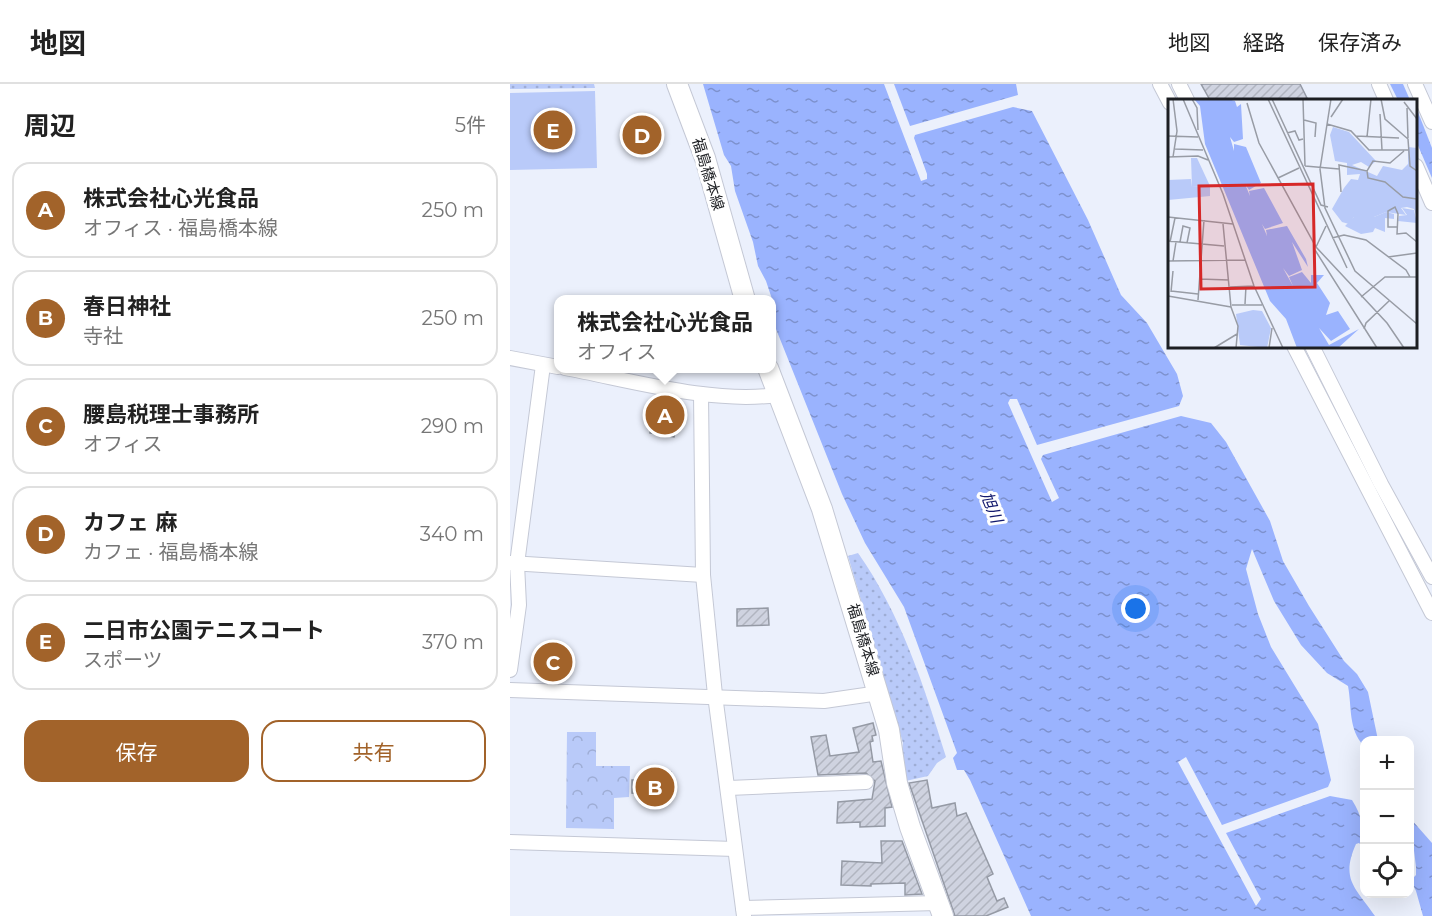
<!DOCTYPE html>
<html lang="ja">
<head>
<meta charset="utf-8">
<style>
	:root { --surface:#fff; --page:#f2f2f2; --text:#222; --muted:#767676; --line:#e0e0e0; --accent:#a2632a }
	body { margin:0; font-family:Montserrat,"Noto Sans JP",sans-serif; background:var(--page); color:var(--text) }
	.controls { position:absolute; right:18px; bottom:18px; display:grid; overflow:hidden; border-radius:12px; box-shadow:0 6px 24px #0002 }
	.controls button { width:54px; height:54px; display:grid; place-items:center; padding:0; border:0; border-bottom:2px solid var(--line); background:var(--surface); color:var(--text); font:30px sans-serif }
	.you { position:absolute; left:626px; top:525px; width:21px; height:21px; margin:-15px; border:4px solid #fff; border-radius:50%; background:#1a73e8; box-shadow:0 0 0 9px #1a73e833 }
	.badge { display:grid; place-items:center; width:39px; height:39px; border-radius:50%; background:var(--accent); color:#fff; font-size:20px; font-weight:700 }
	.pin { position:absolute; translate:-50% -50%; border:3px solid #fff; box-shadow:0 2px 6px #0006 }
	.popup { position:absolute; left:44px; top:211px; width:222px; height:78px; box-sizing:border-box; display:grid; place-content:center; border-radius:12px; background:var(--surface); filter:drop-shadow(0 2px 4px #0005); font-size:20px; white-space:nowrap; color:var(--muted) }
	.popup b { font-size:22px; color:var(--text) }
	.popup::after { content:''; position:absolute; left:50%; top:100%; margin-left:-12px; border:12px solid transparent; border-top-color:var(--surface) }
	.list { margin:0; padding:0; list-style:none }
	h2 { display:flex; justify-content:space-between; align-items:center; height:78px; margin:0; padding:0 24px; font-size:26px }
	h2 small { font-size:20px; font-weight:400; color:var(--muted) }
	.list li { display:grid; grid-template-columns:39px 1fr auto; gap:18px; align-items:center; box-sizing:border-box; height:96px; margin:0 12px 12px; padding:0 12px; border:2px solid var(--line); border-radius:18px }
	.list b { display:block; font-size:22px; white-space:nowrap }
	.list p { margin:0; font-size:20px; white-space:nowrap; color:var(--muted) }
	.list em { font-size:20px; font-style:normal; color:var(--muted) }
	.actions { display:flex; gap:12px; padding:18px 24px }
	.actions a { flex:1; padding:14px 0; border:2px solid var(--accent); border-radius:18px; text-align:center; font-size:21px; color:var(--accent) }
	.actions .main { background:var(--accent); color:#fff }
	.icon { flex:none; width:33px; height:33px; fill:none; stroke:currentColor; stroke-width:2; stroke-linecap:round; stroke-linejoin:round }
	.map { position:relative; flex:none; width:922px; height:832px; overflow:hidden }
	header { display:flex; align-items:center; gap:36px; box-sizing:border-box; height:84px; padding:0 30px; background:var(--surface); border-bottom:2px solid var(--line) }
	header strong { font-size:28px }
	nav { display:flex; gap:33px; margin-inline-start:auto; font-size:21px }
	main { display:flex }
	aside { flex:1; background:var(--surface) }
	.map>svg:first-child { display:block }
</style>
</head>
<body>
<header>
<strong>地図</strong>
<nav><a>地図</a><a>経路</a><a>保存済み</a></nav>
</header>
<main>
<aside>
<h2>周辺<small>5件</small></h2>
<ul class="list">
<li><span class="badge">A</span><div><b>株式会社心光食品</b><p>オフィス · 福島橋本線</p></div><em>250 m</em></li>
<li><span class="badge">B</span><div><b>春日神社</b><p>寺社</p></div><em>250 m</em></li>
<li><span class="badge">C</span><div><b>腰島税理士事務所</b><p>オフィス</p></div><em>290 m</em></li>
<li><span class="badge">D</span><div><b>カフェ 麻</b><p>カフェ · 福島橋本線</p></div><em>340 m</em></li>
<li><span class="badge">E</span><div><b>二日市公園テニスコート</b><p>スポーツ</p></div><em>370 m</em></li>
</ul>
<div class="actions"><a class="main">保存</a><a>共有</a></div>
</aside>
<div class="map">
<svg width="922" height="832" viewBox="0 0 922 832">
	<defs>
		<pattern id="grass-dots" width="8" height="8" patternUnits="userSpaceOnUse" patternTransform="scale(1.5)"><rect width="8" height="8" fill="#b9caf9"/><path d="M2 2h.1M6 6h.1" fill="none" stroke="#9eadd5" stroke-width="1.8" stroke-linecap="round"/></pattern>
		<pattern id="forest-crowns" width="20" height="18" patternUnits="userSpaceOnUse" patternTransform="scale(1.5)"><rect width="20" height="18" fill="#b9caf9"/><path d="M2 6a3 3 0 1 1 6 0M12 15a3 3 0 1 1 6 0" fill="none" stroke="#9eadd5"/></pattern>
		<pattern id="water-ripples" width="26" height="14" patternUnits="userSpaceOnUse" patternTransform="scale(1.5)"><rect width="26" height="14" fill="#9ab3fe"/><path d="M2 4q2-2 4 0t4 0M15 11q2-2 4 0t4 0" fill="none" stroke="#7d91cd"/></pattern>
		<pattern id="building-hatch" width="6" height="6" patternUnits="userSpaceOnUse" patternTransform="scale(1.5)"><rect width="6" height="6" fill="#cfd3e0"/><path d="M-1 1l2-2M0 6l6-6M5 7l2-2" fill="none" stroke="#b1b5c0"/></pattern>
	</defs>
	<rect width="100%" height="100%" fill="#ebf0fc"/>
	<g fill="url(#grass-dots)">
		<path d="M0 0H84L85 4 0 5Z"/>
		<path d="M348 469C391 530 414 602 436 673L427 679 418 692 391 698 389 686 393 659 338 472Z"/>
	</g>
	<path fill="url(#forest-crowns)" d="M57 648H86V682H120L119 713 104 714V745L56 744Z"/>
	<path fill="#b9caf9" d="M85 7 87 84 0 86V9Z"/>
	<g fill="url(#water-ripples)">
		<path d="M193 0H374L411 97 417 95V90L404 54 405 51 503 23 522 27 578 136 611 211 637 239 667 290 673 312 669 322 527 361 507 315H500L498 319 542 418 549 414 531 375 533 371 671 332 701 339 716 358 760 437 773 477 799 522 834 577 847 590 858 608 868 656H854V662C838 645 842 623 838 602L817 589 791 561 764 517 742 465 736 485 748 530 761 563 808 640 821 696 818 703 712 741 676 673 668 678 746 822 751 815 716 749 820 712 842 716C852 731 854 746 854 764L849 759 846 760C830 796 846 804 865 832H521L460 696 454 686H447L443 674 447 669 394 523 355 459 332 410 266 245 264 221 256 197 248 182 243 158 225 107 221 82 214 71Z"/>
		<path d="M384 0H506L508 11 400 42Z"/>
		<path d="M880 0H893L900 16H888Z"/>
		<path d="M906 23 922 64V94L906 57Z"/>
		<path d="M900 734 922 759V832H913L906 807 904 803 900 804V797L906 791V783Z"/>
	</g>
	<g fill="url(#building-hatch)" stroke="#959aa5" stroke-width="1.5">
		<path d="M691 0H790L798 16H700Z"/>
		<path d="M140 37V50H146L147 62 120 64 119 39Z"/>
		<path d="M146 312 170 316 164 353 140 349Z"/>
		<path d="M258 524 259 541 227 542V525Z"/>
		<path d="M36 566H50V590H37Z"/>
		<path d="M363 639 366 651 362 652 363 657 360 658 363 678 371 677 382 723 375 724V742L350 743V738L327 739 328 718 362 715 365 697 356 689 308 691 301 653 316 651 320 672 349 668 343 644Z"/>
		<path d="M141 688H161L160 716H132V710L122 709V696H141Z"/>
		<path d="M417 696 422 724 445 719 447 732 456 729 483 790 477 793 487 817 494 814 498 823 476 832H445L399 699Z"/>
		<path d="M371 757H392L412 810 395 811V799L361 800V802L331 801 332 777 372 779Z"/>
	</g>
	<g fill="none" stroke-linecap="round" stroke-linejoin="round">
		<g stroke="#c4c8d5" stroke-width="16">
			<g id="minor">
				<path d="M650 0 660 19"/>
				<path d="M669 0 677 16"/>
				<path d="M869 0 876 16"/>
				<path d="M905 0 922 38"/>
				<path d="M906 82 922 119"/>
				<path d="M784 262 922 529"/>
				<path d="M802 262 871 400 922 493"/>
				<path d="M0 274 48 283"/>
				<path d="M55 284C120 296 202 320 266 311"/>
				<path d="M191 310 193 491 205 611 234 832"/>
				<path d="M0 479 193 491"/>
				<path d="M0 586 9 521 7 480 33 281"/>
				<path d="M0 606 314 617 369 609"/>
				<path d="M219 704 356 698"/>
				<path d="M0 758 225 765"/>
				<path d="M233 824 428 819"/>
			</g>
		</g>
		<g stroke="#c4c8d5" stroke-width="22">
			<g id="secondary">
				<path d="M167 0 195 74 235 216"/>
				<path d="M258 284 312 425 379 646 387 699 400 743 433 832"/>
			</g>
		</g>
		<use href="#minor" stroke="#fff" stroke-width="14"/>
		<use href="#secondary" stroke="#fff" stroke-width="20"/>
	</g>
	<g text-anchor="middle" stroke-width="6" stroke-linejoin="round" paint-order="stroke">
		<g font-size="15" fill="#1c1e22" stroke="#fff">
			<text transform="translate(198 90) rotate(73)" y="5">福島橋本線</text>
			<text transform="translate(353 556) rotate(73)" y="5">福島橋本線</text>
		</g>
		<g font-size="16" font-style="italic" fill="#131a6e" stroke="#fff">
			<text transform="translate(482 423) rotate(68)" y="6">旭川</text>
		</g>
	</g>
	<g transform="translate(658 15)">
		<rect width="249" height="249" fill="#ebf0fc"/>
		<path d="M23 59H29L42 87 24 88ZM85 211 94 212 103 229 99 249 72 246 68 215Z" fill="#b9caf9"/>
		<path d="M234 109 246 111 249 124 230 122 231 117 239 116ZM218 113 226 115V120L217 119V133L207 129 205 133 193 135 177 127 186 118H206Z" fill="#b9caf9"/>
		<path d="M165 28 181 33 208 62 201 68 193 63 184 66 209 77 215 67 234 71 240 65V48L249 49V119L246 110 239 108 233 109 238 116 218 113 206 118H186L181 125 174 123 164 110 176 89 183 80 190 81 192 75 179 76V64L167 62 162 36Z" fill="#b9caf9"/>
		<path d="M23 80 24 88 42 87V97L0 101V81Z" fill="#b9caf9"/>
		<path d="M26 0H60L67 2 69 8 73 5 75 40 66 43 62 38 66 52V45L78 48 93 84 81 91 77 85 82 97 81 92 96 89 115 124 97 130 94 125 99 137 98 131 119 127 138 160 140 168 124 143 134 171 121 177 115 169 125 187 121 178 134 173 143 184V176H156L149 184 162 204 158 216 170 212 182 230 163 242 151 229 161 246 191 230 170 249H129L118 220 102 202 37 45 32 7Z" fill="#9ab3fe"/>
		<path fill="none" stroke="#989ca5" stroke-width="1.5" d="M5 0 9 32 5 58M15 0 55 95 86 187 115 249M24 0 29 9 30 31M100 0 179 169M104 0 153 106 160 108M135 0 137 67M163 0 152 70 157 109 187 172 249 225M213 0 217 20 240 40 242 67 249 72M236 3 249 20M79 4 91 44 148 148 219 224 236 249M239 9 240 39M212 15 214 51M163 18 175 0M136 21 148 24 147 38M159 25 183 32 201 51H240M119 34 127 32 131 41 135 40M0 37 30 38M188 37 231 39M199 38 203 0M7 50 35 51M0 58 30 57 40 61M137 67 171 70M199 72 200 79 217 83 235 98 249 100M110 79 131 69M173 93 171 66 199 72 205 62 222 64 236 52M0 118 65 125M55 125 63 208 70 227 68 249M229 128H220V112L227 108 230 115 229 135 238 134 249 143M164 139 176 136 198 141 238 171 242 178M0 142 56 147M2 143 7 119M12 143 15 127 22 129 19 144M148 148 158 127M147 151 209 249M220 158 249 154M0 162 77 161M5 162 8 143M31 180 61 181M62 188 86 187M3 192 30 195M3 193 5 172M0 197 63 208M193 198 217 178H249M30 201 36 121M77 205 78 187M64 206H94M196 230 198 224 221 202M46 249 69 235M101 249 104 229"/>
		<path fill="#d62828" fill-opacity="0.15" stroke="#d62828" stroke-width="3" d="M145 85 147 188 33 190 31 87Z"/>
		<rect width="249" height="249" fill="none" stroke="#1c1e22" stroke-width="3"/>
	</g>
</svg>
<div class="controls">
<button>+</button>
<button>−</button>
<button><svg class="icon" aria-label="locate" viewBox="0 0 24 24"><circle cx="12" cy="12" r="6"/><path d="M12 2v4M12 18v4M2 12h4M18 12h4"/></svg></button>
</div>
<div class="you"></div>
<div class="pin badge" style="left:155px;top:331px">A</div>
<div class="popup"><b>株式会社心光食品</b>オフィス</div>
<div class="pin badge" style="left:145px;top:703px">B</div>
<div class="pin badge" style="left:43px;top:578px">C</div>
<div class="pin badge" style="left:132px;top:51px">D</div>
<div class="pin badge" style="left:43px;top:46px">E</div>
</div>
</main>
</body>
</html>
